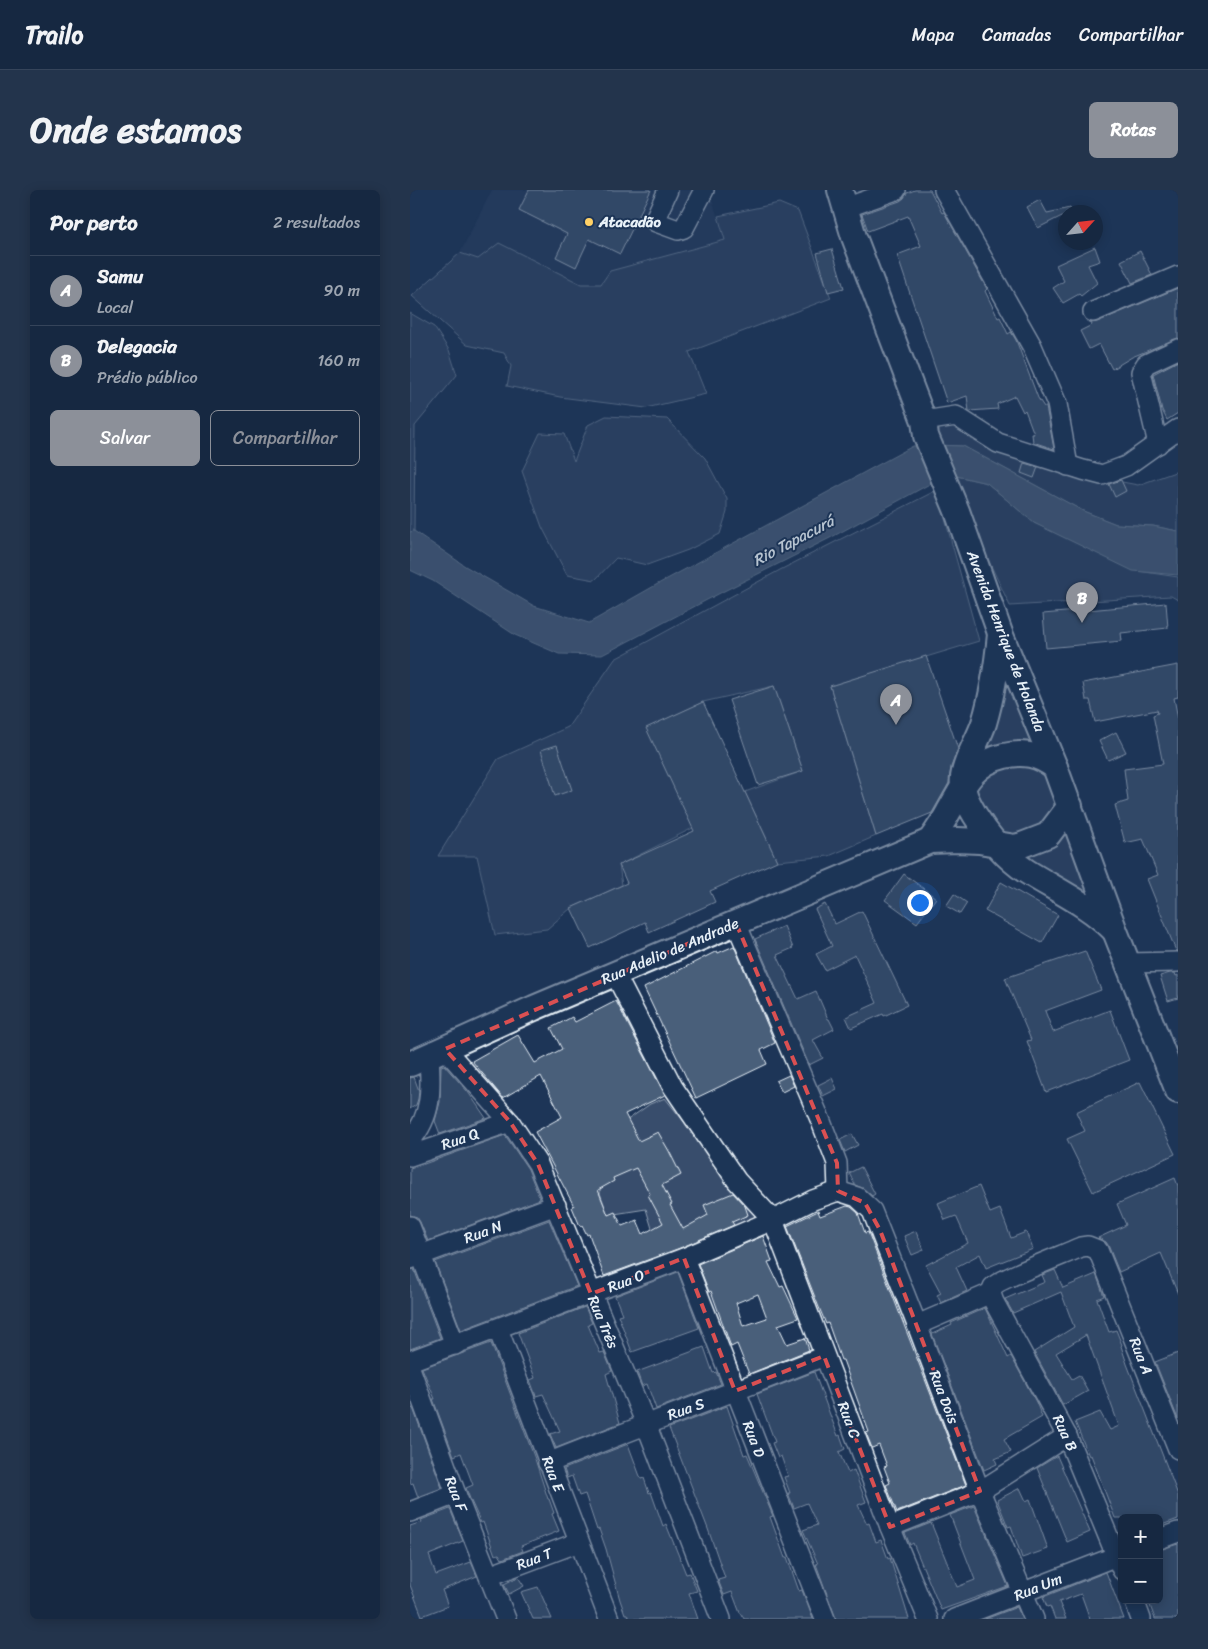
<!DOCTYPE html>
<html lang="pt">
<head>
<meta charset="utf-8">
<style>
	:root { --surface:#162841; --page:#23344c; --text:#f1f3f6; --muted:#9ea6b1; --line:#35445a; --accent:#8c9099 }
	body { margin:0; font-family:Sriracha,sans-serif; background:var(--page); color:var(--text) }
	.controls { position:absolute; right:15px; bottom:15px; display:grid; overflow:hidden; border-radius:8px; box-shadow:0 2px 12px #0003 }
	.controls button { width:45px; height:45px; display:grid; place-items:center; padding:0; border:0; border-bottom:1px solid var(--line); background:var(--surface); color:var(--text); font:25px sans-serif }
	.compass { position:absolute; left:648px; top:15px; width:45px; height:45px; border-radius:50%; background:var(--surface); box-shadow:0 2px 12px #0003; rotate:63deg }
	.you { position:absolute; left:509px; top:712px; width:18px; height:18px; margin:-12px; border:4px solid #fff; border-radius:50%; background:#1a73e8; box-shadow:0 0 0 8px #1a73e833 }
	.badge { display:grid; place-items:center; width:32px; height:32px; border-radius:50%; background:var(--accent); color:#fff; font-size:16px; font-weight:700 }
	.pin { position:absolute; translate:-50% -41px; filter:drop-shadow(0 1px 2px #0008) }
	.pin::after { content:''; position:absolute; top:26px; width:18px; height:15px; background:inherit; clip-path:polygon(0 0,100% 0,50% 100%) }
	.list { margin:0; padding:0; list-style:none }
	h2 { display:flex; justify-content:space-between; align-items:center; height:65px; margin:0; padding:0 20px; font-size:21px }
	h2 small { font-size:16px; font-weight:400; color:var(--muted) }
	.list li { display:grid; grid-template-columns:32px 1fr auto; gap:15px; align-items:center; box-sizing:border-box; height:70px; padding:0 20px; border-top:1px solid var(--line) }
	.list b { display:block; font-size:19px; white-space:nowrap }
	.list p { margin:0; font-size:16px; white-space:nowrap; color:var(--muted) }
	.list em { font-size:16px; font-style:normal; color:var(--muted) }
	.actions { display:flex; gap:10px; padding:15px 20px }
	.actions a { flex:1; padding:11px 0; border:1px solid var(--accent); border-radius:8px; text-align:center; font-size:18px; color:var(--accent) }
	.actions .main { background:var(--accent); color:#fff }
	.map { position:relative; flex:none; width:768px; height:1429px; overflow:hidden; border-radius:8px }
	header { display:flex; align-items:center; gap:30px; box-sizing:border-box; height:70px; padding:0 25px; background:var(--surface); border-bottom:1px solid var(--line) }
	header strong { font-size:24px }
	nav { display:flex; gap:28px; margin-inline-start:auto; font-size:18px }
	.intro { display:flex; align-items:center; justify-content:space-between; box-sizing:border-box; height:120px; padding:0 30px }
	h1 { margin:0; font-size:35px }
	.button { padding:12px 22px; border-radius:8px; background:var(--accent); color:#fff; font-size:18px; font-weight:700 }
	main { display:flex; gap:30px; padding:0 30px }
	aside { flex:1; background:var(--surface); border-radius:8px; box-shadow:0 2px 12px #0003 }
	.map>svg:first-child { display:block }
</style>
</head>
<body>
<header>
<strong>Trailo</strong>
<nav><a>Mapa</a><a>Camadas</a><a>Compartilhar</a></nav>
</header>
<div class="intro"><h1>Onde estamos</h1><a class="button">Rotas</a></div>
<main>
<aside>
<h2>Por perto<small>2 resultados</small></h2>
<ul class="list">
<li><span class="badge">A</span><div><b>Samu</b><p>Local</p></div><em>90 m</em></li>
<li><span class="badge">B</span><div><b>Delegacia</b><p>Prédio público</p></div><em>160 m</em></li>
</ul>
<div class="actions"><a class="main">Salvar</a><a>Compartilhar</a></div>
</aside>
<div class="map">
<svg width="768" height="1429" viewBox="0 0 768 1429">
	<rect width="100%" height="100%" fill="#1d3557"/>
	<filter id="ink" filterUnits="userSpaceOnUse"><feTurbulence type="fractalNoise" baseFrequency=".02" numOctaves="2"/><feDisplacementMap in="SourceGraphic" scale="10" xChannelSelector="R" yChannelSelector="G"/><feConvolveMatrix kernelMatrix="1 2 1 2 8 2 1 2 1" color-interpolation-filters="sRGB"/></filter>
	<g filter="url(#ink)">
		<path fill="#2a4162" d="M82 0H299L315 50 200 81 191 94 171 95 89 53 68 69 50 63Z"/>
		<g fill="#374d6c" stroke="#909fb2">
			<path d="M369 13 388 21 421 108 279 162 296 204 236 218 150 207 97 196 101 176 94 163 57 155 2 106 50 63 68 69 89 53 171 94H191L200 81 315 50 308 26Z"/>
			<path d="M0 123 24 137 39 160 47 185 5 236 4 341 0 342Z"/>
			<path d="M196 226 257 229 295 268 317 309V322L310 344 278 360 237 375 206 368 185 390 157 385 132 337 112 281 130 243 154 244 164 271 178 235Z"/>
			<path d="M545 228 691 288 728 295 768 281V341L743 336 706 334 673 321 553 256 526 255 518 234Z"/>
			<path d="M538 284 577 293 624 333 728 381 768 387V410L761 406 600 416Z"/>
			<path d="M527 300 569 451 420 496 466 646 419 666 367 671 335 602 393 581 364 496 293 512 237 538 283 638 209 675 212 695 161 718 137 739 85 745 67 666H28L88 569 158 537 205 469 370 380Z"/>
			<path d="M594 461 638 570 573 569Z"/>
			<path d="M630 573 651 605 637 643 586 652 562 595 579 577Z"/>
			<path d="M653 630 699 732 600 665Z"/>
			<path d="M255 908 351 1028 252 1071 236 1019 198 1025 190 1003 195 942 216 931 240 914Z"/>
		</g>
		<path fill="#5d7089" stroke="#95a4b5" d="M526 255 553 256 673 321 706 334 743 336 768 341V385L723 381 624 333 577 293 538 284 420 348 314 401 192 465 149 464 105 445 23 391 0 380V342L4 341 55 376 124 416 179 433 246 395 503 256Z"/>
		<g fill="#495e7a" stroke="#e8f1f8" fill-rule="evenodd">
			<path d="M119 0H241L210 64 179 49 166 77 146 67 157 44 109 20Z"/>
			<path d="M505 0H520L532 23 534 22 577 99 575 101 588 128 590 127 598 144 601 142 606 150 628 208 634 217H636L644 259 623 252 622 244H624L615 220 613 222 605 206 587 214 588 219 559 221 557 206 537 213 487 65 511 56 498 26 458 41 452 24 490 11 494 8 497 3Z"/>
			<path d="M630 10 637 23 660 18 661 21 656 22V24L628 38 617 17Z"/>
			<path d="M685 57 690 71 678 75 687 93 671 106 669 104 653 113 643 98 654 91 646 75Z"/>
			<path d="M422 59 434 98 418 102 407 63Z"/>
			<path d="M730 61 742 85 722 93 711 71Z"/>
			<path d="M768 98V148L722 167 702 179 689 154 679 159 670 141 682 135 681 133 687 132Z"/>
			<path d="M768 171V223L757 230 752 220 743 184Z"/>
			<path d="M614 273 628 277 624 288 611 283Z"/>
			<path d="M711 290 716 301 705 307 699 294Z"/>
			<path d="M756 413 758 438 711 443 712 451 636 458 633 424Z"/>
			<path d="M516 466 548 559 541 577 539 593 522 623 466 646 420 496Z"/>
			<path d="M768 475V507L764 508 768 529V761H766L737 689 748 685 733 649 715 653 705 615 718 611 714 579 753 574 743 525 748 523 747 520 685 532 680 510H676L673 493Z"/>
			<path d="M364 496 393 581 348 595 319 510Z"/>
			<path d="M293 512 367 671 300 701 305 712 239 742 235 732 180 758 161 718 217 693 209 675 284 641 236 538Z"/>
			<path d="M706 542 716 562 698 570 689 551Z"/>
			<path d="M147 555 162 600 145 606 131 560Z"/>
			<path d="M494 684 526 708 507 733 475 710Z"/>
			<path d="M591 692 648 725 632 753 575 721Z"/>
			<path d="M544 704 557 713 550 724 536 716Z"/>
			<path d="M415 714 425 734 452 721 497 815 474 826 473 824 441 838 436 827 467 813 445 765 415 780 406 764 422 756 405 719Z"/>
			<path d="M374 736 383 758 367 765 388 809 406 801 418 829H419L424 839 403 850 413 868 399 875 345 749Z"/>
			<path d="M324 756 365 853 351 860 357 874 286 908 234 798 307 761 308 763Z"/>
			<path d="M675 761 691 800 635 821 643 842 700 820 719 870 636 902 617 851 621 850 595 788Z"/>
			<path d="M760 783H765L766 786 768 785V808L758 811 750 786Z"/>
			<path d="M206 811 255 905 215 924 229 951 248 942 259 961 271 985 252 995 262 1014 260 1015 273 1039 298 1025 294 1015 323 1003 335 1016 338 1025 322 1032 324 1035 270 1058 194 1086 179 1044 177 1045 172 1035 170 1036 162 1017 164 1016 125 942 152 927 131 886 93 908 62 871 108 845 125 873 152 859 141 838 162 827 165 832ZM226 978 240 1004 238 1005 253 1033 233 1044 227 1030 212 1036 205 1022 198 1025 188 1000 204 991 203 988Z"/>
			<path d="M34 875 58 902 76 928 30 944 25 931 30 912 31 876Z"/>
			<path d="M379 885 384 896 372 902 366 891Z"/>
			<path d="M4 887 9 901 8 909 6 915 0 919V888Z"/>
			<path d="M422 888 427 899 413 906 408 895Z"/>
			<path d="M730 892 765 964 683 1002 657 949 675 941 666 922Z"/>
			<path d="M442 944 448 955 435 962 430 950Z"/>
			<path d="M95 945 118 979 130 1009 18 1051 10 1032 7 1027 0 1025V979Z"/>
			<path d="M451 977 465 1004 462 1006 454 999 445 995 439 983Z"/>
			<path d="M765 988 768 996V1104L751 1063 709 1082 698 1055 696 1052 688 1048 716 1035 707 1014Z"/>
			<path d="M569 996 580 1023 590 1019 601 1048 616 1042 623 1059 576 1078 570 1064 546 1077 557 1101 531 1113 527 1105 531 1103 516 1075 558 1053 546 1026 535 1030 528 1013Z"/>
			<path d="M437 1016 441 1017 448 1023 455 1043 458 1042 556 1295 487 1322 476 1295 480 1293 474 1277 477 1276 469 1255 462 1258 456 1243 459 1242 433 1170H431L418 1133 416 1134 408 1115 377 1036 408 1021 410 1026Z"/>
			<path d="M139 1030 167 1096 51 1140 25 1072Z"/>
			<path d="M506 1041 514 1060 502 1065 494 1046Z"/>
			<path d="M353 1046 362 1071 358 1072 370 1097 373 1096 388 1128 368 1135 377 1154 395 1148 399 1160 339 1184 327 1154 321 1157 301 1101 299 1102 288 1074ZM348 1104 357 1128 333 1136 326 1113Z"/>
			<path d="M4 1079 30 1148 0 1159V1080Z"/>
			<path d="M645 1080 653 1098 686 1084 694 1106 687 1109 699 1142 706 1140 712 1155 711 1156 717 1174 768 1305V1329L749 1336V1328H705L681 1265 679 1266 665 1232 690 1222 700 1240 709 1236 676 1145 646 1163 662 1189 669 1185 678 1201 653 1215 624 1162 664 1137 651 1102 603 1123 595 1109 635 1092 632 1085Z"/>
			<path d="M268 1082 289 1138 222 1162 208 1125 212 1124 205 1106Z"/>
			<path d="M175 1117 182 1133 178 1135 190 1163 194 1162 202 1181 196 1184 210 1233 146 1258 140 1244 150 1241 133 1204 126 1206 120 1190 125 1188 108 1143Z"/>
			<path d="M575 1118 598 1168 601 1166 626 1212 632 1227 594 1249 601 1262 585 1269 587 1274 574 1280 522 1144 542 1135 541 1133Z"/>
			<path d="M81 1153 125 1269 138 1309H139L144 1323 142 1324 149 1341 111 1356 113 1361 92 1369 89 1364 85 1365 73 1332 71 1333 60 1309 56 1298 63 1295 51 1263 44 1266 23 1209H25L12 1178Z"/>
			<path d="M294 1157 303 1183 306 1182 311 1194 246 1219 237 1194 232 1196 227 1182Z"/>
			<path d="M768 1163V1229L745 1172Z"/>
			<path d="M404 1182 428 1246 430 1245 435 1259 429 1262 438 1283 444 1280 456 1312 448 1315 457 1334 459 1333 466 1352 471 1350 478 1369 480 1368 499 1429H426L406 1374H408L393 1340 407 1335 397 1313 384 1318 378 1303H380L374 1287 378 1286 371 1266 368 1268 362 1253 365 1252 347 1204Z"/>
			<path d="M317 1216 334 1265 337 1264 363 1326 360 1327 375 1368 377 1367 389 1401 392 1400 403 1429H334L331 1423H330L322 1402 314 1405 308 1390 315 1388 298 1339 259 1238Z"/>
			<path d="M3 1218 32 1298 8 1307 3 1293 0 1294V1219Z"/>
			<path d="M218 1254 231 1289 234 1288 239 1303 241 1302 253 1336 256 1334 276 1384 280 1383 287 1401 279 1403 288 1429H219L217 1424H215L210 1410 196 1359 189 1339 187 1340 175 1304 169 1306 162 1286 157 1288 154 1279Z"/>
			<path d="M647 1266 680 1342 657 1352 627 1278Z"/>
			<path d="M610 1298 616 1311 620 1309 638 1359 612 1368 601 1336 598 1337 587 1310Z"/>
			<path d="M564 1316 598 1396 531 1420 503 1353 500 1355 495 1343 521 1333 547 1397 565 1390 540 1325Z"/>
			<path d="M40 1319 53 1351 19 1365 26 1385 61 1372 67 1386 32 1400 38 1416 12 1426 0 1395V1336L12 1332 11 1330Z"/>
			<path d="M768 1354V1429H745L738 1410H749V1360Z"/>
			<path d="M696 1382 714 1429H680L671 1404 649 1412 656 1429H645L640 1416 637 1417 633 1407Z"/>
			<path d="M108 1387 114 1396 99 1404 94 1394Z"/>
			<path d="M128 1397 142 1429H123L111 1402Z"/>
			<path d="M607 1417 612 1429H575Z"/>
		</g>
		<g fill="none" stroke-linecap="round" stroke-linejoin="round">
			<g stroke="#e8f1f8" stroke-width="22">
				<g id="minor">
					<path d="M258 0 245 29 246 32 268 40 274 38 294 0"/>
					<path d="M534 0 622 156 647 214 658 276"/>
					<path d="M435 18 486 0"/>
					<path d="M683 122 768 86"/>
					<path d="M514 231 546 226 588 253 673 280 692 285 716 276 768 239"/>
					<path d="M748 254 731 182 736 174 768 159"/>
					<path d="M326 733 410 929 427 973 428 1001"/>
					<path d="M717 773 768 772"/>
					<path d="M205 784 263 897 327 991 363 1030 480 1337 518 1429"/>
					<path d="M35 859 100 932 128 974 236 1234 311 1429"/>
					<path d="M0 951C23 925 21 898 19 865"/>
					<path d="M0 966 100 932"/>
					<path d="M428 1001 447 1007 462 1021 507 1135 570 1301 624 1429"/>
					<path d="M0 1036 45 1155"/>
					<path d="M274 1068 415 1429"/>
					<path d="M0 1069 146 1015"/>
					<path d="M507 1135 581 1103"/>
					<path d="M88 1139 199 1429"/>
					<path d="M0 1171 274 1068 363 1030 403 1010 428 1001"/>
					<path d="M0 1178 46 1304 96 1429"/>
					<path d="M138 1273C230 1236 322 1203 414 1166"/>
					<path d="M0 1322 46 1304"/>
					<path d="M480 1337 570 1301 657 1246"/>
					<path d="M749 1349 768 1342"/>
					<path d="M712 1380 657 1246 584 1112C582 1107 580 1102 583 1097 587 1090 658 1063 671 1057L678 1056 688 1060 768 1259"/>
					<path d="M79 1386 169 1352"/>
					<path d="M724 1410 731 1429"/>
					<path d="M544 1429 712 1364"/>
				</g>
			</g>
			<g stroke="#e8f1f8" stroke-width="28">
				<g id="major">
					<path d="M430 0 444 47 514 231 516 246 547 321 590 443 645 577 705 741 768 901"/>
					<path d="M590 444C587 476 583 503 574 533 568 551 556 568 553 587 551 601 558 613 565 625 578 646 595 667 616 681 646 700 678 714 704 740"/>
					<path d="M520 651C527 641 534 631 539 621 554 595 563 573 594 566 614 561 629 565 645 577"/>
					<path d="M0 874 124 818 520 651 548 650 569 651 605 657 612 655 638 645 660 616"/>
				</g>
			</g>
			<use href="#minor" stroke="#1d3557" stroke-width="19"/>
			<use href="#major" stroke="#1d3557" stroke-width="24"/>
		</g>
	</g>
	<path d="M0 0H768V1429H0ZM326 733 427 973 428 1001 455 1013 470 1040 570 1301 480 1337 414 1166 325 1201 274 1068 181 1104 128 974 100 932 35 859Z" fill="#1d3557" fill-opacity=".55" fill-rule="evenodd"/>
	<path fill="none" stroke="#da5052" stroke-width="4" stroke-dasharray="10 6" stroke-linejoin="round" d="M326 733 427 973 428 1001 455 1013 470 1040 570 1301 480 1337 414 1166 325 1201 274 1068 181 1104 128 974 100 932 35 859Z"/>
	<circle fill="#ffd166" stroke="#1d3557" stroke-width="2" cx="179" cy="32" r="5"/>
	<g text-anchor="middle" stroke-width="4" stroke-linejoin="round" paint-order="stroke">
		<g font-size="15" font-weight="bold" fill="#e8f1f8" stroke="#1d3557" text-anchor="start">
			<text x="189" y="37">Atacadão</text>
		</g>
		<g font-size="15" fill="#e8f1f8" stroke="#1d3557">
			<text transform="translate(596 451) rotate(69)" y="5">Avenida Henrique de Holanda</text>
			<text transform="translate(260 761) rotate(-23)" y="5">Rua Adelio de Andrade</text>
			<text transform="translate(50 949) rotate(-19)" y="5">Rua Q</text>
			<text transform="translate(73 1042) rotate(-20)" y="5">Rua N</text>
			<text transform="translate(216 1091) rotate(-21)" y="5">Rua O</text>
			<text transform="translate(193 1132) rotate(67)" y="5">Rua Três</text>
			<text transform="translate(731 1166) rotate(68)" y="5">Rua A</text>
			<text transform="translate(534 1207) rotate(69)" y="5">Rua Dois</text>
			<text transform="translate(276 1219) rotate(-20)" y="5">Rua S</text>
			<text transform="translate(439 1230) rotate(69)" y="5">Rua C</text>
			<text transform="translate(655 1243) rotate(65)" y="5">Rua B</text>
			<text transform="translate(344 1249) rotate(69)" y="5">Rua D</text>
			<text transform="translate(143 1284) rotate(69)" y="5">Rua E</text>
			<text transform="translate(46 1304) rotate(69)" y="5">Rua F</text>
			<text transform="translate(124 1369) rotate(-21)" y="5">Rua T</text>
			<text transform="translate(628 1397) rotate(-22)" y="5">Rua Um</text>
		</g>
		<g font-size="16" font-style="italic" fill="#b7c4d1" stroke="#1d3557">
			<text transform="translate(383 350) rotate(-28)" y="6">Rio Tapacurá</text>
		</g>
	</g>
</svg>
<div class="controls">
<button>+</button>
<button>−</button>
</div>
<svg class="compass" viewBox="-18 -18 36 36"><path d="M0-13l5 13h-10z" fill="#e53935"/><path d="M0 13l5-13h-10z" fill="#9ea6b1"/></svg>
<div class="you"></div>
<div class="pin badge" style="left:486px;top:535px">A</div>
<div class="pin badge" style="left:672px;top:433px">B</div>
</div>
</main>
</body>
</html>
